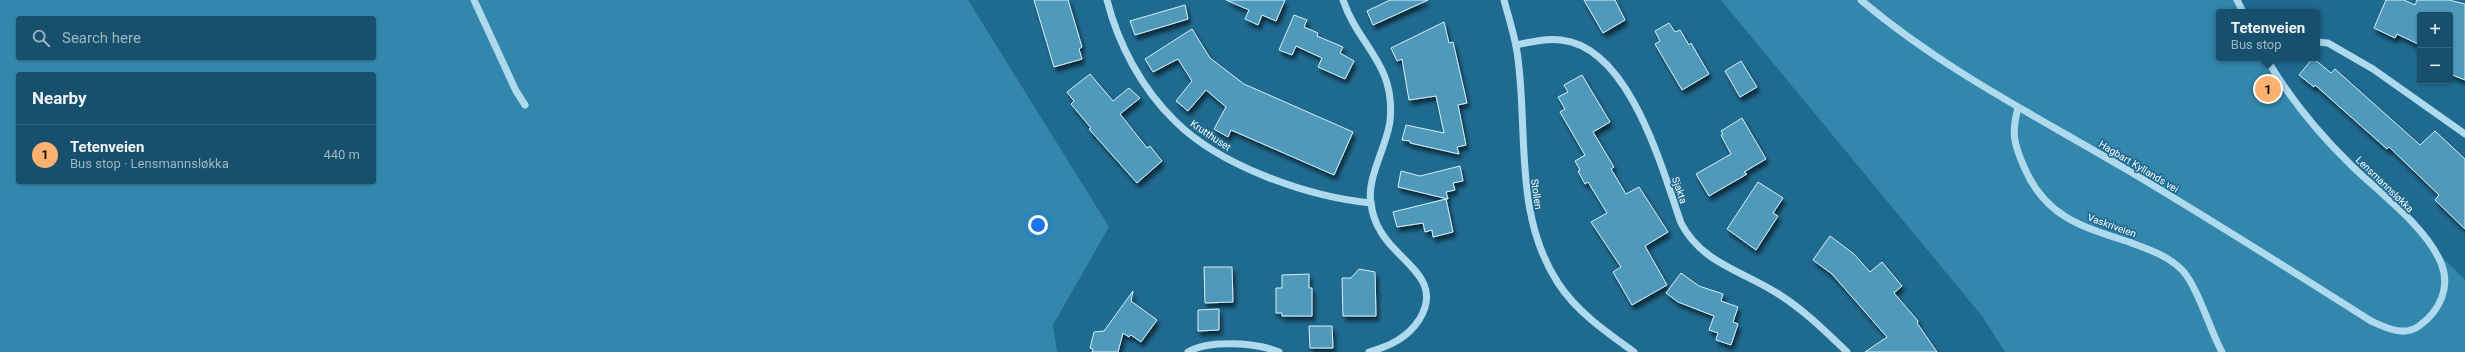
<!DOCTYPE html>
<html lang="en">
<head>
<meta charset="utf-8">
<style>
	:root { --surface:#17506c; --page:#205772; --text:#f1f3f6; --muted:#9eb5c2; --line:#36677f; --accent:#fbb270 }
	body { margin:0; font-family:Roboto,sans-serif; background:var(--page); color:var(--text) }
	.controls { position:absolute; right:12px; top:12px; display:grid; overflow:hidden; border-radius:4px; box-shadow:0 1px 3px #0004 }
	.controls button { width:36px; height:36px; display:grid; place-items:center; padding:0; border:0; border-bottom:1px solid var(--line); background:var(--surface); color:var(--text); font:20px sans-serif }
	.you { position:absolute; left:1038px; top:225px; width:14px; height:14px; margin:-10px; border:3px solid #fff; border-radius:50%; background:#1a73e8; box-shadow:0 0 0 6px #1a73e833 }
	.badge { display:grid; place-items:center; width:26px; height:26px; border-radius:50%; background:var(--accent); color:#111; font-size:13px; font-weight:700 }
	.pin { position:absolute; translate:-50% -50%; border:2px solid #fff; box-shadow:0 1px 4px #0006 }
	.popup { position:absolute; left:2216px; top:9px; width:104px; height:52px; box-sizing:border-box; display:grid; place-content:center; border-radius:4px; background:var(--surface); filter:drop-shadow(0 1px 3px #0005); font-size:13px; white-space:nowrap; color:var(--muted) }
	.popup b { font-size:15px; color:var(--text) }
	.popup::after { content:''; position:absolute; left:50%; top:100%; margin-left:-8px; border:8px solid transparent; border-top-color:var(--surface) }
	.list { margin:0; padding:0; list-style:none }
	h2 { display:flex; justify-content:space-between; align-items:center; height:52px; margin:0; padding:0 16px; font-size:17px }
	h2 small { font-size:13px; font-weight:400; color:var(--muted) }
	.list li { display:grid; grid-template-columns:26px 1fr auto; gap:12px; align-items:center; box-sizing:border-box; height:60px; padding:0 16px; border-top:1px solid var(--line) }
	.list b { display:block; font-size:15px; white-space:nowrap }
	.list p { margin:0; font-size:13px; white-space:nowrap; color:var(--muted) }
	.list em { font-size:13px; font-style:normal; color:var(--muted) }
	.icon { flex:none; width:22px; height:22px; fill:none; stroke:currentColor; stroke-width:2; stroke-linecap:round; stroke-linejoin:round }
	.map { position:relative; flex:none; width:2465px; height:352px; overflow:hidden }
	.search { position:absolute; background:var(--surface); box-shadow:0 1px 3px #0004; left:16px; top:16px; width:360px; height:44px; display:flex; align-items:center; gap:10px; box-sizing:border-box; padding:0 14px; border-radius:4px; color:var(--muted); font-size:15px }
	.panel { position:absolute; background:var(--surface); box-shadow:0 1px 3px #0004; left:16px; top:72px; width:360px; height:112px; border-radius:4px }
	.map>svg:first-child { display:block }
</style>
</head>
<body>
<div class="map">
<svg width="2465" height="352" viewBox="0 0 2465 352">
	<defs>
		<filter id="shadow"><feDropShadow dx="2.5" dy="4.5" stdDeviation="2" flood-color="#0009"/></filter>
	</defs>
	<rect width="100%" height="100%" fill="#1f6b90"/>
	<g fill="#3387ad" fill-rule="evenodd">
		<path d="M0 0H968L1109 227 1053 325 1057 352H0ZM18 18H374V58H18ZM18 74H374V182H18Z"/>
		<path d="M1721 0H2238L2244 12H2219V58H2268L2313 127 2390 199 2431 246 2465 280V352H2005L1982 316Z"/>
	</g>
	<g fill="#5099ba" stroke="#d5eef9" filter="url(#shadow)">
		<path d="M1034 0H1068L1082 47 1079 49 1082 59 1054 67Z"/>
		<path d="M1226 0H1285L1276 21 1262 15 1258 25 1245 19 1249 10Z"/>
		<path d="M1390 0H1428L1373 25 1367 11Z"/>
		<path d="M1584 0H1615L1625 20 1603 33Z"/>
		<path d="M2386 0H2404L2415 5 2417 0H2449L2465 4V80L2450 74V15H2420V45L2397 34 2395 38 2374 28Z"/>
		<path d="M1185 5 1188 19 1135 35 1130 21Z"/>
		<path d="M1294 15 1307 20 1304 27 1318 33 1317 36 1343 47 1340 53 1354 61 1345 79 1318 67 1322 58 1296 46 1292 55 1279 50Z"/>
		<path d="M1444 22 1449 43 1453 42 1467 103 1458 105 1466 145 1457 147 1459 154 1410 143V141L1402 140 1406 125 1444 133 1436 96 1409 100 1402 59 1397 61 1391 48Z"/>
		<path d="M1669 23 1675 32 1680 30 1689 45 1691 43 1709 74 1682 90 1655 44 1660 41 1655 31Z"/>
		<path d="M1192 29 1210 58 1244 84 1353 132 1334 175 1231 130 1228 137 1214 129 1226 107 1206 90 1188 111 1176 101 1192 81 1178 59 1153 72 1145 59Z"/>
		<path d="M2313 58 2331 73 2335 69 2420 145 2435 131 2465 159V229L2435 200 2439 195 2389 147 2387 149 2315 85 2314 87 2299 75Z"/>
		<path d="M1741 61 1757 87 1740 97 1725 71Z"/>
		<path d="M1090 74 1113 101 1129 88 1140 98 1120 114 1147 148 1150 146 1162 161 1137 183 1089 129 1091 128 1071 104 1074 101 1067 92Z"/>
		<path d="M1582 75 1610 122 1593 132 1614 167 1611 169 1626 194 1639 187 1668 232 1645 246 1667 285 1632 305 1613 272 1621 267 1591 222 1607 213 1588 182 1585 184 1578 171 1580 170 1575 161 1585 155 1560 112 1565 109 1558 97 1568 92 1564 85Z"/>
		<path d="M1742 118 1766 159 1744 172 1747 174 1709 196 1696 174 1731 154 1721 135 1723 134 1721 131Z"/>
		<path d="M1460 166 1463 181 1453 183 1455 190 1446 192 1448 199 1398 187 1401 171 1420 176Z"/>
		<path d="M1758 182 1783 198 1773 213 1778 216 1756 250 1727 229Z"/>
		<path d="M1446 199 1453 232 1433 237 1432 230 1425 232 1423 223 1397 227 1393 212Z"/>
		<path d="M1830 236 1854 254 1870 272 1882 262 1902 286 1894 293 1918 321 1917 323 1937 352H1865L1887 337 1832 274 1813 260Z"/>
		<path d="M1204 267H1232L1233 302 1205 303Z"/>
		<path d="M1359 269 1375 272 1376 316H1343L1342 278H1351Z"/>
		<path d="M1681 273 1699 286 1723 294 1721 301 1738 307 1733 322 1738 324 1731 345 1716 340 1718 333 1709 330 1714 316 1678 302 1666 293Z"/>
		<path d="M1309 274V288H1312V316H1282V313H1276V288H1282V275Z"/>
		<path d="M1133 291 1131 301 1157 320 1141 342 1131 335 1129 337 1123 333 1118 352H1092L1093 349 1090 348 1094 332 1104 331Z"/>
		<path d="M1219 309V330L1198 331V310Z"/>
		<path d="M1309 326H1332L1333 348H1310Z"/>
	</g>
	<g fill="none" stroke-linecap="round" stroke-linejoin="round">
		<g stroke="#afdaed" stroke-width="7">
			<path d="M474 0 516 91 525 105"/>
			<path d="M1107 0C1118 44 1142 89 1175 121 1220 166 1308 197 1371 203"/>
			<path d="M1343 0C1359 47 1396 64 1390 121 1387 146 1366 179 1371 203 1372 212 1376 224 1381 232 1398 262 1445 279 1419 320 1407 338 1390 346 1369 352"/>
			<path d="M1504 0C1509 19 1516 39 1518 59 1528 135 1514 215 1558 283 1577 312 1606 332 1634 352"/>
			<path d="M1861 0C1941 68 2034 115 2124 168 2207 217 2289 269 2371 321 2386 328 2404 337 2419 326 2440 311 2451 287 2441 263 2426 227 2380 193 2353 167 2319 134 2290 99 2266 58"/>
			<path d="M2237 0 2243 12"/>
			<path d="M2317 42 2328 43 2373 69 2465 134"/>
			<path d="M1516 45C1531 42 1546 38 1561 40 1630 47 1662 169 1681 223 1702 264 1744 271 1780 295 1805 311 1825 331 1847 352"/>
			<path d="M2018 108C2011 133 2014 145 2025 169 2046 217 2082 227 2129 242 2148 249 2166 255 2180 268 2197 283 2210 331 2222 352"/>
			<path d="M1188 352C1209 339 1258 343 1279 352"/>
		</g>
	</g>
	<g text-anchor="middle" stroke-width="3.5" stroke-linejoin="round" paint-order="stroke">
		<g font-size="10" fill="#fff" stroke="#1f6b90">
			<text transform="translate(1211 135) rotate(34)" y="4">Krutthuset</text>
			<text transform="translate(2139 166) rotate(31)" y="4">Hagbart Kyllands vei</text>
			<text transform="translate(2385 184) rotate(44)" y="4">Lensmannsløkka</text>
			<text transform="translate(1680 190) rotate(71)" y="4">Sjakta</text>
			<text transform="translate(1537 194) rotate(82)" y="4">Stollen</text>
			<text transform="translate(2112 225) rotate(20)" y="4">Vaskriveien</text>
		</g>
	</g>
</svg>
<div class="controls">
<button>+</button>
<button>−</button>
</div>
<div class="you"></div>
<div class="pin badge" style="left:2268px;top:89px">1</div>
<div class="popup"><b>Tetenveien</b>Bus stop</div>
<div class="search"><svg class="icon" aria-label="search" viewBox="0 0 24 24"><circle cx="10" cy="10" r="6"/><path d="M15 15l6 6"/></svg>Search here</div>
<section class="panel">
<h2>Nearby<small></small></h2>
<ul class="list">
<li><span class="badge">1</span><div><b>Tetenveien</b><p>Bus stop · Lensmannsløkka</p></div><em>440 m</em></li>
</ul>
</section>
</div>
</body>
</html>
